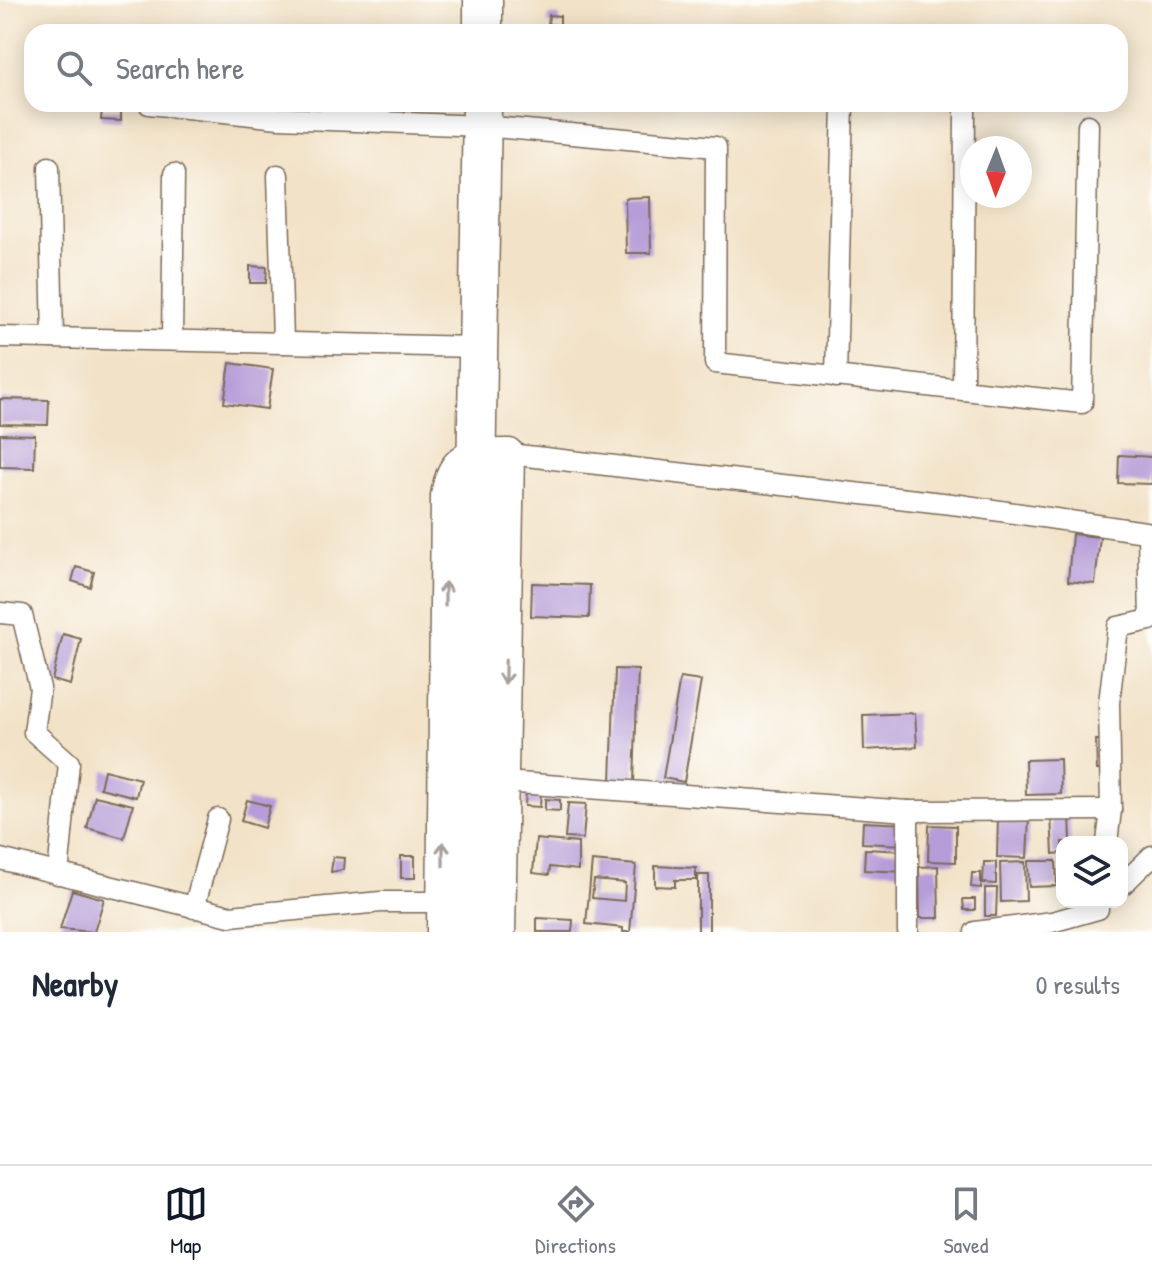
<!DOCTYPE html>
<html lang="en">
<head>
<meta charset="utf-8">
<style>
	:root { --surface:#fff; --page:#f2f2f3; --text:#1f2937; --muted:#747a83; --line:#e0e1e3; --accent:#111827 }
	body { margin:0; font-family:"Patrick Hand",sans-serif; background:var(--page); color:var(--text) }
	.controls { position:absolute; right:24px; bottom:24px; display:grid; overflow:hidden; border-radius:16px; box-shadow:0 4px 20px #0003 }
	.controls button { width:72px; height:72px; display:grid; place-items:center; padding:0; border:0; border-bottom:2px solid var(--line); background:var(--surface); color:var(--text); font:40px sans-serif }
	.compass { position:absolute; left:960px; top:136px; width:72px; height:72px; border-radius:50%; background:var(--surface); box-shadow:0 4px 20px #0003; rotate:181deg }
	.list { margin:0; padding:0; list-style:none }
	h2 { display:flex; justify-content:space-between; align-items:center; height:104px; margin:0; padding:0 32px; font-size:34px }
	h2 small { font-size:26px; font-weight:400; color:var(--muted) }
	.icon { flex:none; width:44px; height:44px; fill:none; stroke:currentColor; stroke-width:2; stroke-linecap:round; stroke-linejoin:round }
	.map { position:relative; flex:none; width:1152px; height:932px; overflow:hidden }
	.search { position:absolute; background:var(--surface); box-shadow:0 4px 20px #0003; left:24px; right:24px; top:24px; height:88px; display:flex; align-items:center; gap:20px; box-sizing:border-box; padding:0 28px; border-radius:24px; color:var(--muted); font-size:30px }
	.sheet { height:232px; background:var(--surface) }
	nav { display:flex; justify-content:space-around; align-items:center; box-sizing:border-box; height:112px; border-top:2px solid var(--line); background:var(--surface); font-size:22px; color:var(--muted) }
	nav a { display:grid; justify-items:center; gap:4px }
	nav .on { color:var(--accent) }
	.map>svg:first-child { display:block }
</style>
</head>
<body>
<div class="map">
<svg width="1152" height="932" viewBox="0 0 1152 932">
	<rect width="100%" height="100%" fill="#fdfcf7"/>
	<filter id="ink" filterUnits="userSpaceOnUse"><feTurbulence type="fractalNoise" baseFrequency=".0125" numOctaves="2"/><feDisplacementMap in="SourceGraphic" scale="16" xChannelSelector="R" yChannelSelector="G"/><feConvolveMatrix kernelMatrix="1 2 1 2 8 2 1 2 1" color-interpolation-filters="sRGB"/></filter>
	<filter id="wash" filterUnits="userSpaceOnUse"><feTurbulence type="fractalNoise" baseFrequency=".006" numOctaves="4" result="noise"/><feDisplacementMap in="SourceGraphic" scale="32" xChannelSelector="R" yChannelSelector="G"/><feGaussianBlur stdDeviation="1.8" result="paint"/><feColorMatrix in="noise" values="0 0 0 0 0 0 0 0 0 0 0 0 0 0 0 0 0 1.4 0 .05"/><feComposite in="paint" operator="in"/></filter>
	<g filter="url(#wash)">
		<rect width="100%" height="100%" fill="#f2e2c7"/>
		<g id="blocks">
			<g fill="#b69cd8" fill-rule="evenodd">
				<path d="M549 15 560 16V25L548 24Z"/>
				<path d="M102 109 121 110V121L101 120Z"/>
				<path d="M650 197 651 253H626L625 198Z"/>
				<path d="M250 266 267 267 266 283H250Z"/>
				<path d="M230 363 273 369 267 409 224 403Z"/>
				<path d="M0 399 49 400 48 425 0 424Z"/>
				<path d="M0 434 35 435 34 468 0 467Z"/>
				<path d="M1119 455 1152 457V484L1118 483Z"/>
				<path d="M1072 534 1100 537 1095 584 1068 581Z"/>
				<path d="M76 567 94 572 90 587 72 581Z"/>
				<path d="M532 583 590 585 589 618 531 616Z"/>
				<path d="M63 634 81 639 70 685 52 680Z"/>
				<path d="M615 669 638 670 634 782 611 781Z"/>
				<path d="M680 678 701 681 684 782 663 778Z"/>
				<path d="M915 713 917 747 864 750 863 715Z"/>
				<path d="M1096 740H1114L1115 770H1097Z"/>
				<path d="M1060 759 1061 794 1026 795 1025 760Z"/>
				<path d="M104 770 140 779 136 797 100 788Z"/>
				<path d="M526 792 541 793 540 807 525 806Z"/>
				<path d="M95 796 133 805 124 838 87 828Z"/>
				<path d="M545 799 560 800V811L545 810Z"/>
				<path d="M247 800 270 806 264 828 241 821Z"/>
				<path d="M568 803 586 804 583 839 565 838Z"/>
				<path d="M1070 815 1071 842H1062V853L1053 854 1051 816Z"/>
				<path d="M998 817 1029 818 1027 858 997 857Z"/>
				<path d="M863 822 907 824 905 845 862 843Z"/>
				<path d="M929 825 956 826V862L928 861Z"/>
				<path d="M536 839 578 843V870L550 867 549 875 533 873Z"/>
				<path d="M865 849 905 851 904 872 864 870Z"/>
				<rect x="401" y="856" width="14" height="22"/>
				<path d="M333 857 344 858 343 870 331 872Z"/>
				<path d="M592 861 636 865 630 932H623V928L586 924ZM594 880 625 883 624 901 592 898Z"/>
				<path d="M1028 861H1056L1057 886 1029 887Z"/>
				<path d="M984 862H996V884L983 883Z"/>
				<path d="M1025 862 1026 901 1001 902 1000 863Z"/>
				<path d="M655 866 696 868V880H675V887L655 886Z"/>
				<path d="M938 866 939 918H920L919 867Z"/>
				<path d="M972 873H981V888L971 887Z"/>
				<rect x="698" y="875" width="11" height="57"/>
				<path d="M985 888H997L996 916H985Z"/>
				<path d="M72 890 104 899 94 932 60 929Z"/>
				<path d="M963 899H975V910H964Z"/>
				<path d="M537 918 573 920 572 932H537Z"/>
			</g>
		</g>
	</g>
	<g filter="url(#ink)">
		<use href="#blocks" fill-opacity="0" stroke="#7b6a59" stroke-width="2"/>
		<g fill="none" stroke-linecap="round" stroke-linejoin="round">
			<g stroke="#7b6a59" stroke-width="23">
				<g id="street">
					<path d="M149 104 279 118 482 126 716 147 715 363 1082 403 1088 125"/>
					<path d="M49 167 53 338"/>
					<path d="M278 175 283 340"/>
					<path d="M0 337 478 347"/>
					<path d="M172 340 174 174"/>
					<path d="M836 377 843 104"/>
					<path d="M963 390 965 110"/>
					<path d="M509 454 960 505 1152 533"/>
					<path d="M0 613 22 615 40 688 34 732 69 763 58 874"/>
					<path d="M504 782 908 811 1111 810"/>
					<path d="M1107 842 1111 810 1109 703 1118 627 1150 620 1148 534"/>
					<path d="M0 859 230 916 381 902H442"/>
					<path d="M1122 885 1152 856"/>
					<path d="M194 908 218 819"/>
					<path d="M908 932V811"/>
					<path d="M975 932 1052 922 1098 909"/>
				</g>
			</g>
			<g stroke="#7b6a59" stroke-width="33">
				<path id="secondary" d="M442 932 446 496C453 453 470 454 509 454L500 932"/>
			</g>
			<g stroke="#7b6a59" stroke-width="41">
				<g id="highway">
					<path d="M483 32V0"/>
					<path d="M469 932 482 104"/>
				</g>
			</g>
			<use href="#street" stroke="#fff" stroke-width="20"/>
			<use href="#secondary" stroke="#fff" stroke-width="30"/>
			<use href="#highway" stroke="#fff" stroke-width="38"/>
		</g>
		<defs><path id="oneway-shaft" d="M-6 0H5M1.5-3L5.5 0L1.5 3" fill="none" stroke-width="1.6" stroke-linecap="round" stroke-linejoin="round" transform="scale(2)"/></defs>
		<g stroke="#a79f9a">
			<use href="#oneway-shaft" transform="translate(445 594) rotate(-90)"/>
			<use href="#oneway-shaft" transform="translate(505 672) rotate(91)"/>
			<use href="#oneway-shaft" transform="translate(443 854) rotate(-90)"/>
		</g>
	</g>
</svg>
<div class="controls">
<button><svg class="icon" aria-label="layers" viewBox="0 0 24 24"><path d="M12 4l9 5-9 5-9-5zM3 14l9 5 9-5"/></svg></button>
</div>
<svg class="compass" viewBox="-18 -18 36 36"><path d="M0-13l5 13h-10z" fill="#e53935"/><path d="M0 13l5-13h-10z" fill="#747a83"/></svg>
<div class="search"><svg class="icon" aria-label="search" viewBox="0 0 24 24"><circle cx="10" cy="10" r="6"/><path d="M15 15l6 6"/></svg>Search here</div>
</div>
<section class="sheet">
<h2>Nearby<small>0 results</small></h2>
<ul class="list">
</ul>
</section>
<nav>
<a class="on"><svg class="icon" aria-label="map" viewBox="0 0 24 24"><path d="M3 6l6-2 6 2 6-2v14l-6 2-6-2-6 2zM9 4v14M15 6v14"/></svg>Map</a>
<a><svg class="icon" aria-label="directions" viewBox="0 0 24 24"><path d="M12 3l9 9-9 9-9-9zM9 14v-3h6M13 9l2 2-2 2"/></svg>Directions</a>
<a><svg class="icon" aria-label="saved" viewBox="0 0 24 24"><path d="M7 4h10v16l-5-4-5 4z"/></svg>Saved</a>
</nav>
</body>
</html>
